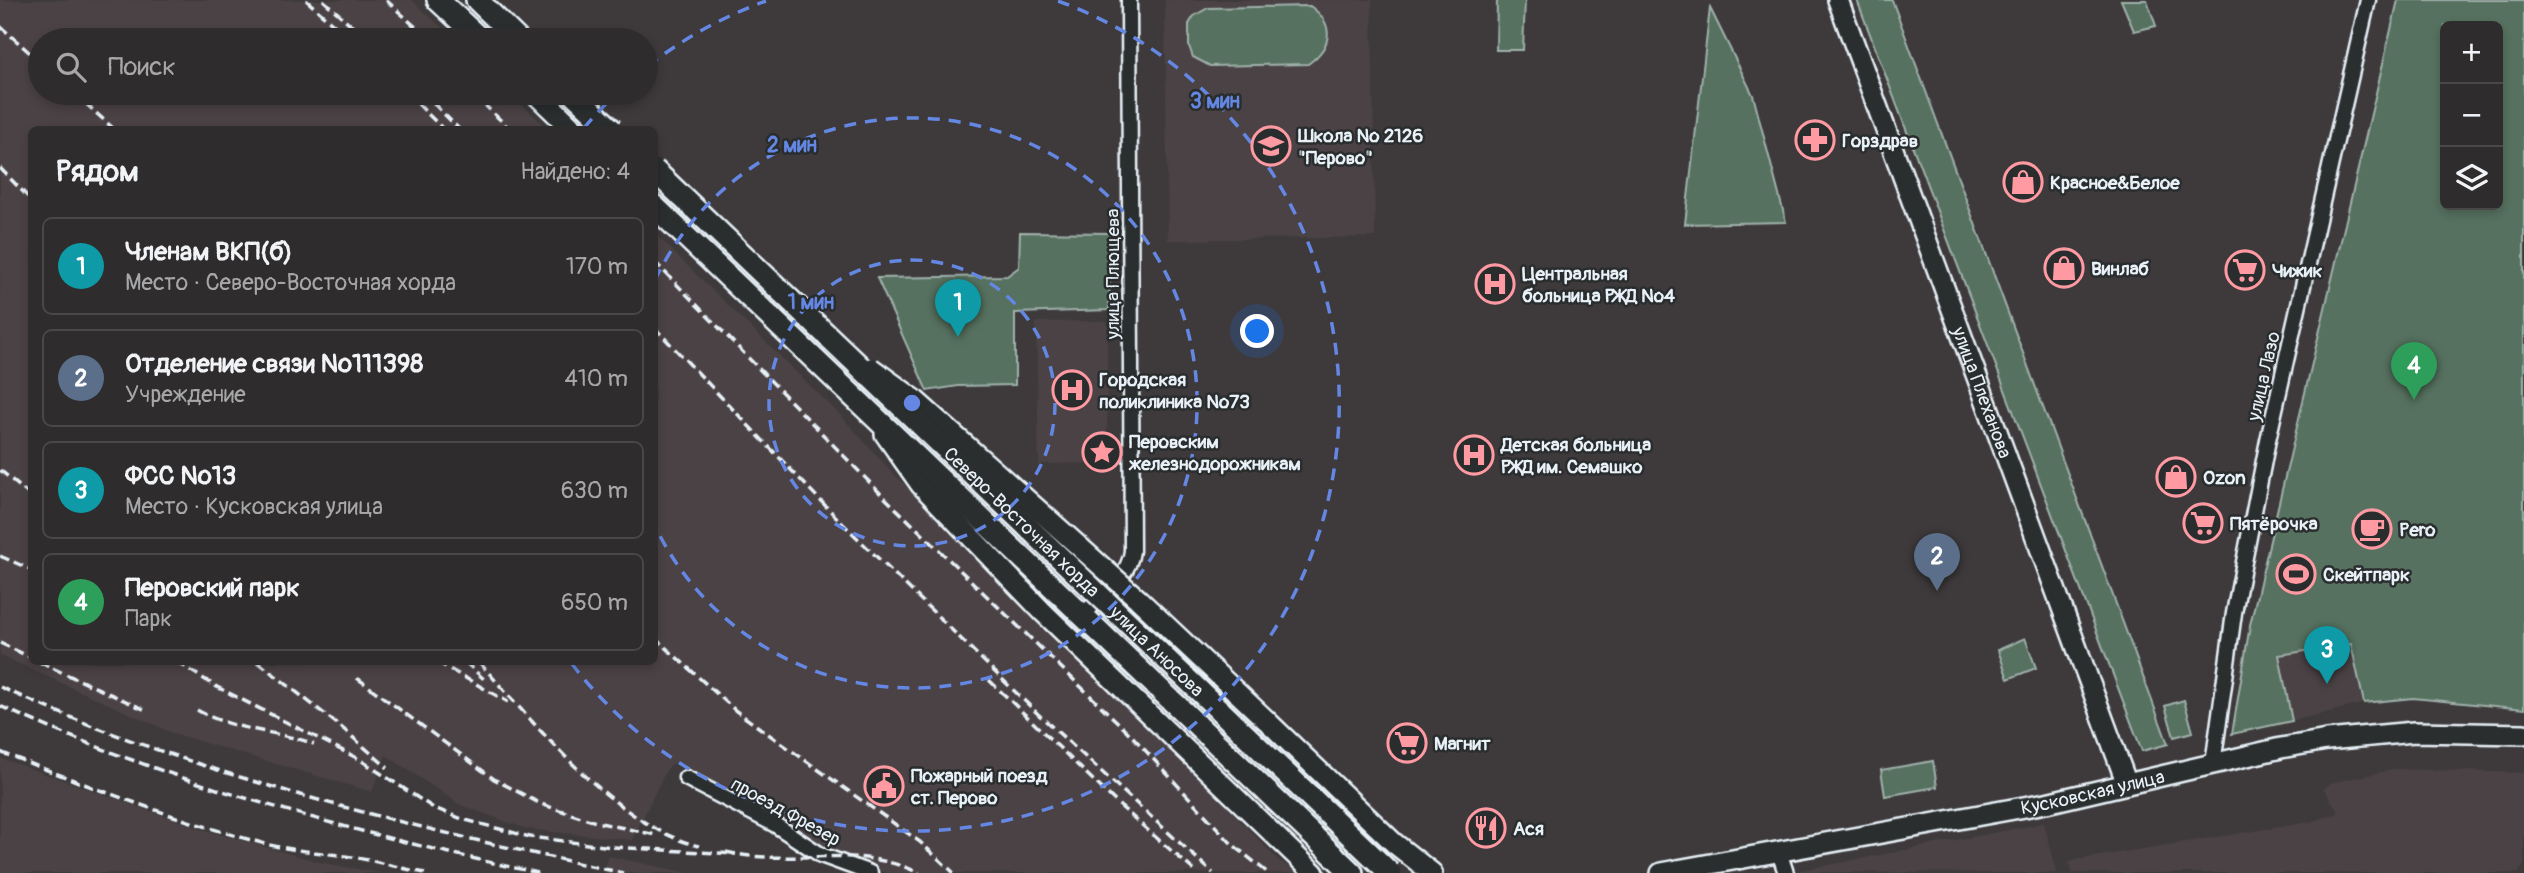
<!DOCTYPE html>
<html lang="ru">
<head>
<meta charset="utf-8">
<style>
	:root { --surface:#2e2c2c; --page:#363434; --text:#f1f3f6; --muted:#a7a7a9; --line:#494848; --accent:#bca0f2 }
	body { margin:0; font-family:Pangolin,sans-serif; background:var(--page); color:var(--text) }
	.controls { position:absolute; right:21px; top:21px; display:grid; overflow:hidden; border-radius:10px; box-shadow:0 4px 10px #0003 }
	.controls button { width:63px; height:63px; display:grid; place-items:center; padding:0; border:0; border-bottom:2px solid var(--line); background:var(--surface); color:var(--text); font:35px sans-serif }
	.you { position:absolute; left:1258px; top:332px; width:24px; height:24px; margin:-18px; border:5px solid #fff; border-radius:50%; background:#1a73e8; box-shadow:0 0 0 10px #1a73e833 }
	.badge { display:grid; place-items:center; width:46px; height:46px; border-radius:50%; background:var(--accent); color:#fff; font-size:23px; font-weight:700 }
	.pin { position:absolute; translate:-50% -58px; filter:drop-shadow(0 2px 4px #0008) }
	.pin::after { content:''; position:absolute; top:37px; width:24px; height:21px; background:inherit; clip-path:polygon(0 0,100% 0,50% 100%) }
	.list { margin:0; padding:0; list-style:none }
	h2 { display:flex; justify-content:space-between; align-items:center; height:91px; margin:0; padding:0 28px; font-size:30px }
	h2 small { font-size:23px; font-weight:400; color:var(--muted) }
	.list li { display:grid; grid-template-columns:46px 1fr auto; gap:21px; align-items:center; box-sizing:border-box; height:98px; margin:0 14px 14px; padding:0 14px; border:2px solid var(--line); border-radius:10px }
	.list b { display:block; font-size:26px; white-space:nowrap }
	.list p { margin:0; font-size:23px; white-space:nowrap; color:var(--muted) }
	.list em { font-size:23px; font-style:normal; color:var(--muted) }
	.icon { flex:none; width:38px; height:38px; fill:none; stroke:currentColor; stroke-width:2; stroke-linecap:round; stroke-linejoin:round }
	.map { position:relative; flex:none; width:2524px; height:873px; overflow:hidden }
	.search { position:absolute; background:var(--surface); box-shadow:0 4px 10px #0003; left:28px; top:28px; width:630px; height:77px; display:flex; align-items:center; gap:18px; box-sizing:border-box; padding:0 24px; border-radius:38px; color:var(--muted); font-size:26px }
	.panel { position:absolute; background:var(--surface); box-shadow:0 4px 10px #0003; left:28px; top:126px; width:630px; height:539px; border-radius:10px }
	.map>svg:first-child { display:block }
</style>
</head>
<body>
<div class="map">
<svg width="2524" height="873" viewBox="0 0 2524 873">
	<rect width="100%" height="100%" fill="#3e3a3b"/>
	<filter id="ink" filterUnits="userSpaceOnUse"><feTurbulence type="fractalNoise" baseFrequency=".0143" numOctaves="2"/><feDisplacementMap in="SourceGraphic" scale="14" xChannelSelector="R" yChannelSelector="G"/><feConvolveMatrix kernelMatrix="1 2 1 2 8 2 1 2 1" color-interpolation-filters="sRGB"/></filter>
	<g filter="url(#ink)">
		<g fill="#4c4344">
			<path d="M0 0H412L455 40H40V93H510L548 129 32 130V662H654L655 234 841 416 888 468 994 575 1138 714 1276 858 1296 873H886L825 850 772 817 673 763 666 770 632 840 527 829 461 805 386 755 372 792 175 734 0 655Z"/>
			<path d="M1165 0H1372L1375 237 1168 240Z"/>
			<path d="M1107 321V463L1039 464 1036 322Z"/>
			<path d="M2351 643 2364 703 2292 721 2279 655Z"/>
			<path d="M0 758 204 830 319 862 379 873H0Z"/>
			<path d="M2396 769 2524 773V865L2518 873H2072L2069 861 2310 822 2339 813 2324 789 2331 783Z"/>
			<path d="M2044 823 2057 873 1793 872Z"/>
			<path d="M607 856 689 873H605Z"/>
		</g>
		<g fill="#57715f" stroke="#a0b1ac" stroke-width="2" fill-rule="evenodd">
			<path d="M1497 0H1525L1523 50H1496Z"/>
			<path d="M1857 0H1892L2168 744 2142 751Z"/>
			<path d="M2121 0H2147L2156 26 2134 31Z"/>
			<path d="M2398 0H2524V709L2413 698 2364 703 2351 644 2279 655 2292 721 2232 734 2250 625ZM2498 26V205H2445V26Z"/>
			<path d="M1310 6C1335 24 1333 46 1308 64L1210 66 1193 57 1189 46V24L1194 16 1208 8Z"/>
			<path d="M1710 8 1753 95 1786 222 1685 224Z"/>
			<path d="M1020 232 1111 233 1109 310 1015 313V385L958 386 927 391 877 278 1007 276 1019 267Z"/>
			<path d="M2025 638 2036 668 2008 679 1998 650Z"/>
			<path d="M2184 700 2193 732 2174 737 2165 706Z"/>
			<path d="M1933 761 1937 787 1885 796 1881 770Z"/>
		</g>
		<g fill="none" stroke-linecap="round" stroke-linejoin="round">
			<g stroke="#e8f1f8" stroke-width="19">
				<g id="street">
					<path d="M1085 613C1102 595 1129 577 1132 551L1129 0"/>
					<path d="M2213 764 2234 613 2268 440 2368 0"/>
					<path d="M686 778 774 824 821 855 870 873"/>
					<path d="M1779 852 1786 873"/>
				</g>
			</g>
			<g stroke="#e8f1f8" stroke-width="24">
				<g id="secondary">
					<path id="s1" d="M1838 0 2127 784"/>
					<path d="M885 434 921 485 1042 611 1314 873"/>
					<path d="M1265 719 1394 843 1432 873"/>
					<path id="s2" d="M1661 873 2046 803 2281 748 2327 740 2414 732 2524 734"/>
				</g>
			</g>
			<g stroke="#e8f1f8" stroke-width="26">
				<g id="primary">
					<path d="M438 0 481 40"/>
					<path d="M477 0 518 40"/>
					<path d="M536 93 574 130"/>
					<path d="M654 206 1352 873"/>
				</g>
			</g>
			<use href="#street" stroke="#2a2d2e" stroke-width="14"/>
			<use href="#secondary" stroke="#2a2d2e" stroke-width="19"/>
			<use href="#primary" stroke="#2a2d2e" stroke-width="21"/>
			<g stroke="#e8f1f8" stroke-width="3.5" stroke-dasharray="10 5" stroke-linecap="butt">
				<path d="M306 0 351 40"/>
				<path d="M323 0 368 40"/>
				<path d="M386 0 430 40"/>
				<path d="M0 26 40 62"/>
				<path d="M74 93 115 130"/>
				<path d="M407 93 444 130"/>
				<path d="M423 93 460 130"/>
				<path d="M472 93 511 130"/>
				<path d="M0 168 32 201"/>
				<path d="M654 261 881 494 1132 736 1232 844 1268 873"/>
				<path d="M654 327 842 523 1038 714 1213 873"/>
				<path d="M0 470 32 497"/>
				<path d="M0 556 32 570"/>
				<path d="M654 637 736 711 920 842 954 873"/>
				<path d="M0 643 32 658"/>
				<path d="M39 662 148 711"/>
				<path d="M177 662 217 687 359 759 432 807 462 819 530 837 612 847 736 854"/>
				<path d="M258 662 341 727 388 768"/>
				<path d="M437 662 508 702"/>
				<path d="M465 662 485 680"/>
				<path d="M479 662C534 723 617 827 699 846"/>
				<path d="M357 678 494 779 541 804 596 822 656 835"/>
				<path d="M989 680 1120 806 1197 873"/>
				<path d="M0 687C198 777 410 827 623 873"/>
				<path d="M0 706C171 784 355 833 538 873"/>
				<path d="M197 710C233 731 275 730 314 744"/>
				<path d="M0 752C87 785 172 819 262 843 291 851 322 852 352 857 376 861 400 868 425 873"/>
				<path d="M726 852C791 867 854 842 919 873"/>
			</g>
			<g stroke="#e8f1f8" stroke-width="24" stroke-linecap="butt">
				<path id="secondary-bridge" d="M871 368 914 399 1138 599 1265 719"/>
			</g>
			<g stroke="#e8f1f8" stroke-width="26" stroke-linecap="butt">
				<g id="primary-bridge">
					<path d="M573 93 612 130"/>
					<path id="s3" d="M654 170 1390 873"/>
				</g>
			</g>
			<use href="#secondary-bridge" stroke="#2a2d2e" stroke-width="19"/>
			<use href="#primary-bridge" stroke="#2a2d2e" stroke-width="21"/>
		</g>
	</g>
	<g fill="none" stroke="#6487e3" stroke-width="3.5" stroke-dasharray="12 9">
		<circle cx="912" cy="403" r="143"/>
		<path d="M655 280A285 285 0 1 1 655 526"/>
		<path d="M584 128A428 428 0 0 1 615 95M648 66A428 428 0 0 1 766 1M1058 1A428 428 0 1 1 572 664"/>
	</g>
	<defs>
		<g id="pharmacy-ring" transform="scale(2.0125)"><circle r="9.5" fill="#2a2d2e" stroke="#ff9aa2" stroke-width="1.5"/><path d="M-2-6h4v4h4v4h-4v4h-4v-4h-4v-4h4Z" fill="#ff9aa2"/></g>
		<g id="school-ring" transform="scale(2.0125)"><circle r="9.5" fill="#2a2d2e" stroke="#ff9aa2" stroke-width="1.5"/><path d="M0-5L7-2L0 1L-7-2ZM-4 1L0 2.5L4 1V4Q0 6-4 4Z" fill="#ff9aa2"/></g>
		<g id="shop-ring" transform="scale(2.0125)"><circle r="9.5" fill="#2a2d2e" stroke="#ff9aa2" stroke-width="1.5"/><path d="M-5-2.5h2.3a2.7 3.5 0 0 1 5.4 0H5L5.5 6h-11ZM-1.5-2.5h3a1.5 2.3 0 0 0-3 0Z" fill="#ff9aa2"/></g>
		<g id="supermarket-ring" transform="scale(2.0125)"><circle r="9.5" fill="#2a2d2e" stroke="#ff9aa2" stroke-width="1.5"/><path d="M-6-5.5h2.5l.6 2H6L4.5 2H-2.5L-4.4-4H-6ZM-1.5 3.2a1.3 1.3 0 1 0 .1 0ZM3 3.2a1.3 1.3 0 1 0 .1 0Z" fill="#ff9aa2"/></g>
		<g id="hospital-ring" transform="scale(2.0125)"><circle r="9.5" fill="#2a2d2e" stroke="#ff9aa2" stroke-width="1.5"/><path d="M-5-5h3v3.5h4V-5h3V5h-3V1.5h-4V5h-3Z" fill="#ff9aa2"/></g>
		<g id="sight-ring" transform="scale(2.0125)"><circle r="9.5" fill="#2a2d2e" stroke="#ff9aa2" stroke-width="1.5"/><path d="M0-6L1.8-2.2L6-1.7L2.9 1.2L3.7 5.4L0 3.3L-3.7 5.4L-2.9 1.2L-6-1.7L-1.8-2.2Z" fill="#ff9aa2"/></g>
		<g id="cafe-ring" transform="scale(2.0125)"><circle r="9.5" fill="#2a2d2e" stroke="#ff9aa2" stroke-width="1.5"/><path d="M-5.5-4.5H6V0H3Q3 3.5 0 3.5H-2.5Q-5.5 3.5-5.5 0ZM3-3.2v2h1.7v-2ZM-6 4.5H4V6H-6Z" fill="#ff9aa2"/></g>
		<g id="stadium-ring" transform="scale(2.0125)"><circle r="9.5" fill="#2a2d2e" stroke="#ff9aa2" stroke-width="1.5"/><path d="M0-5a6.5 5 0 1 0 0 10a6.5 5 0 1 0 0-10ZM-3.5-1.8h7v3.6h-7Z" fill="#ff9aa2"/></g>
		<g id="civic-ring" transform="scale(2.0125)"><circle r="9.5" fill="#2a2d2e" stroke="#ff9aa2" stroke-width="1.5"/><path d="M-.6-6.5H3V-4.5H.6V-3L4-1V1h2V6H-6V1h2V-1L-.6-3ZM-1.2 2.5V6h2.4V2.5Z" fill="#ff9aa2"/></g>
		<g id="restaurant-ring" transform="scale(2.0125)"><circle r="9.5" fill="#2a2d2e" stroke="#ff9aa2" stroke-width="1.5"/><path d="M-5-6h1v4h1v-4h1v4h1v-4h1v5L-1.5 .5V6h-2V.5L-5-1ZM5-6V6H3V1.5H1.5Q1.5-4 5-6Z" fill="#ff9aa2"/></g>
	</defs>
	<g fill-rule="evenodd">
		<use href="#pharmacy-ring" x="1815" y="140"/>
		<use href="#school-ring" x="1271" y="146"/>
		<use href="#shop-ring" x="2023" y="182"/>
		<use href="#shop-ring" x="2064" y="268"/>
		<use href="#supermarket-ring" x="2245" y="270"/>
		<use href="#hospital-ring" x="1495" y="284"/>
		<use href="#hospital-ring" x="1072" y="390"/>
		<use href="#sight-ring" x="1102" y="452"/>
		<use href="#hospital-ring" x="1474" y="455"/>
		<use href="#shop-ring" x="2176" y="477"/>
		<use href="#supermarket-ring" x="2203" y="523"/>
		<use href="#cafe-ring" x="2372" y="529"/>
		<use href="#stadium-ring" x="2296" y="574"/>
		<use href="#supermarket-ring" x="1407" y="743"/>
		<use href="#civic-ring" x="884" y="786"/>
		<use href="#restaurant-ring" x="1486" y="828"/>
	</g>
	<g text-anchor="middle" stroke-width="5" stroke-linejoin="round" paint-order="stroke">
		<g font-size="19" font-weight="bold" fill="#e8f1f8" stroke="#2a2d2e" text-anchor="start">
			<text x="1298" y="142">Школа № 2126<tspan x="1298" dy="22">"Перово"</tspan></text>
			<text x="1842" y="147">Горздрав</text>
			<text x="2050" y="189">Красное&amp;Белое</text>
			<text x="2091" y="275">Винлаб</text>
			<text x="2272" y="277">Чижик</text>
			<text x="1522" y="280">Центральная<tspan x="1522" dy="22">больница РЖД №4</tspan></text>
			<text x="1099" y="386">Городская<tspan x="1099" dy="22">поликлиника №73</tspan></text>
			<text x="1129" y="448">Перовским<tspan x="1129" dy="22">железнодорожникам</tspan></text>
			<text x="1501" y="451">Детская больница<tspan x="1501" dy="22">РЖД им. Семашко</tspan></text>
			<text x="2203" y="484">Ozon</text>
			<text x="2230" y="530">Пятёрочка</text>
			<text x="2399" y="536">Pero</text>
			<text x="2323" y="581">Скейтпарк</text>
			<text x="1434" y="750">Магнит</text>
			<text x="911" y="782">Пожарный поезд<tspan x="911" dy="22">ст. Перово</tspan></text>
			<text x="1513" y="835">Ася</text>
		</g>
		<g font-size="19" fill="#e8f1f8" stroke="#2a2d2e">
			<text transform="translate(1112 274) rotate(-90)" y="7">улица Плющева</text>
			<text transform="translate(2263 376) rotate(-77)" y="7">улица Лазо</text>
			<text dy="7" stroke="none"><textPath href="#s1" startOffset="418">улица Плеханова</textPath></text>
			<text dy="7" stroke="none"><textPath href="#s3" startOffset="509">Северо-Восточная хорда</textPath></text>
			<text dy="7" stroke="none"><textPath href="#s3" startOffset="696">улица Аносова</textPath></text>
			<text dy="7" stroke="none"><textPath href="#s2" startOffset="439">Кусковская улица</textPath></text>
			<text transform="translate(786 811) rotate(29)" y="7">проезд Фрезер</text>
		</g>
	</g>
	<circle cx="912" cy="403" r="10" fill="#6487e3" stroke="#2a2d2e" stroke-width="3.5"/>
	<g font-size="21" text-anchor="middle" font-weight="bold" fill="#6487e3" stroke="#2a2d2e" stroke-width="5" stroke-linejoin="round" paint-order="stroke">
		<text x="1215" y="108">3 мин</text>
		<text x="792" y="152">2 мин</text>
		<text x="811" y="309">1 мин</text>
	</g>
</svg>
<div class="controls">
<button>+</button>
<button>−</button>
<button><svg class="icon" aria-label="layers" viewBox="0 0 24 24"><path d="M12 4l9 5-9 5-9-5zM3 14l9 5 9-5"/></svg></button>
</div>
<div class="you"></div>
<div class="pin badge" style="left:958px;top:337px;background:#0f9aa8">1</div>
<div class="pin badge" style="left:1937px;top:591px;background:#5c6f8a">2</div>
<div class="pin badge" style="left:2327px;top:684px;background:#0f9aa8">3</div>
<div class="pin badge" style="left:2414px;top:400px;background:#2e9e5b">4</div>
<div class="search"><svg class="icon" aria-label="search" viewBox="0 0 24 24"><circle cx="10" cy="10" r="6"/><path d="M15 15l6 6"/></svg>Поиск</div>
<section class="panel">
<h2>Рядом<small>Найдено: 4</small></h2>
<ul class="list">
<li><span class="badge" style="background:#0f9aa8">1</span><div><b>Членам ВКП(б)</b><p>Место · Северо-Восточная хорда</p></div><em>170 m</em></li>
<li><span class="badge" style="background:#5c6f8a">2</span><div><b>Отделение связи №111398</b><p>Учреждение</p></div><em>410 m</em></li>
<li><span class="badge" style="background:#0f9aa8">3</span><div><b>ФСС №13</b><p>Место · Кусковская улица</p></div><em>630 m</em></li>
<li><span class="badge" style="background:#2e9e5b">4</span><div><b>Перовский парк</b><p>Парк</p></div><em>650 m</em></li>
</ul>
</section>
</div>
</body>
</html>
